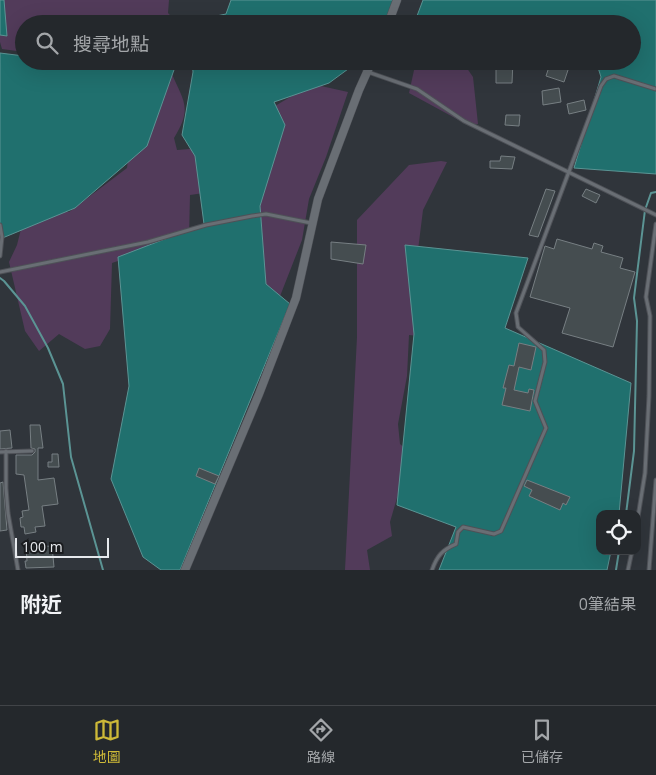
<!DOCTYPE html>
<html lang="zh-TW">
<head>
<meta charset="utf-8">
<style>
	:root { --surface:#24282c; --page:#2c3034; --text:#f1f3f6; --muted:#a3a6a9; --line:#414448; --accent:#cdb938 }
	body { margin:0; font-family:"Open Sans","Noto Sans TC",sans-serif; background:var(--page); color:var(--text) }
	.controls { position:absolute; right:15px; bottom:15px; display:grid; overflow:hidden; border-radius:10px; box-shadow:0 5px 20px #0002 }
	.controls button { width:45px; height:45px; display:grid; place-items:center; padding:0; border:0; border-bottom:1px solid var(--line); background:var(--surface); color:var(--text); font:25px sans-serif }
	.scale { position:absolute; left:15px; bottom:12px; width:94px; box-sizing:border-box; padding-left:5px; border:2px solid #e6e9ed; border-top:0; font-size:14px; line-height:18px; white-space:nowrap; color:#e6e9ed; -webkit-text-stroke:4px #1a1c1f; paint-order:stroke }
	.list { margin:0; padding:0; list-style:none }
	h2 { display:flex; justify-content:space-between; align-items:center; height:65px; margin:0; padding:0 20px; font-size:21px }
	h2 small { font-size:16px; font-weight:400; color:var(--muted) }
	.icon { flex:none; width:28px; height:28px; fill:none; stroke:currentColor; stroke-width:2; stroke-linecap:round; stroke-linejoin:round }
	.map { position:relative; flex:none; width:656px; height:570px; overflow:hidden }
	.search { position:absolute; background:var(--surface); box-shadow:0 5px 20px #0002; left:15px; right:15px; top:15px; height:55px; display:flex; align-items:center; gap:12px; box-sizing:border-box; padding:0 18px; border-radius:28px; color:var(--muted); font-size:19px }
	.sheet { height:135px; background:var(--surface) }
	nav { display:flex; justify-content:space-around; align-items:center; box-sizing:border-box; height:70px; border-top:1px solid var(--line); background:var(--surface); font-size:14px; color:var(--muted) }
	nav a { display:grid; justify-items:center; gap:2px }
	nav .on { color:var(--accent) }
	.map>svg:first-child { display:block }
</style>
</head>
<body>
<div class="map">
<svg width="656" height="570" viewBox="0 0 656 570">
	<rect width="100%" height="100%" fill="#30353b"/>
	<g fill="#523b5a">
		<path d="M0 0H169L168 13 178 24H24V52L2 49 0 42Z"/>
		<path d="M103 61H170L168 69H170C182 100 194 106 174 138L177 150 253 144 270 109 312 84 348 92 326 157 309 199 302 240 275 309 254 270 239 188 190 195 189 237 112 263 110 329 100 346 85 349 59 334 39 351 25 331 9 262 17 245 26 209 69 212 127 168 136 101 148 67Z"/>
		<path d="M416 61H462L473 77 478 124H466L409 93Z"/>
		<path d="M441 161 447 162 423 210 416 266 428 337 409 335 407 376 398 424 400 444 410 453 390 522 392 536 367 550 370 570H345L357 337V220L409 165Z"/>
	</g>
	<g fill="#20706e" stroke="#5b9494">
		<path d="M0 0H4L7 36 0 35Z"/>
		<path d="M231 0H396L386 24H196L197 20 226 14Z"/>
		<path d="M423 0H656V174L574 168 601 77 596 61H632V24H414Z"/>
		<path d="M0 53 24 56V61H92L175 67 147 146 75 208 0 239Z"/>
		<path d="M192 61H359L329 83 274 102 285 125 260 206 266 284 290 304 180 570H161L143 557 111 479 129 386 118 257 204 224 195 156 182 135 193 72Z"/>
		<path d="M405 245 528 258 505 328 631 383 619 514H600V551H611L607 570H439L456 527 397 505 414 334Z"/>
	</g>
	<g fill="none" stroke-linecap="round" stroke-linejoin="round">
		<g stroke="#5b9494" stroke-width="2">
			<path d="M0 278 4 281 25 306 48 348 63 384 71 457 103 570"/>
			<path d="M626 514 634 451 637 321 634 298 645 210 651 193 656 192"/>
			<path d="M616 570 619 551"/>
		</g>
	</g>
	<g fill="#454d50" stroke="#777f83">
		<path d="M483 61H513L512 83H496V68H483Z"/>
		<path d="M551 61H571L564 82 546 76Z"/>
		<path d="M559 88 561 102 543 105 542 91Z"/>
		<path d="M584 100 586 110 569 114 567 104Z"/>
		<path d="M506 115H520L519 126 505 125Z"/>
		<path d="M501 156 515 157 512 169 490 168V161H500Z"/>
		<path d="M546 189 555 191 538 237 529 235Z"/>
		<path d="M586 189 600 195 596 203 582 196Z"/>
		<path d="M557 239 592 249 594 243 603 246 601 252 623 258 620 268 635 272 613 347 562 333 570 308 530 297 545 246 554 249Z"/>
		<path d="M331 242 366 245 363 264 331 259Z"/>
		<path d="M519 343 536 347 531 370 519 367 514 390 528 393 529 389 534 390 530 411 502 405 506 388H503L509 365 514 366Z"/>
		<path d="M30 425H40L43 448H38V480L54 478 58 504 42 506 45 526 35 527 36 532 25 534 24 527H21L20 518 23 517 22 511 29 510 24 475 16 474V455H32L35 452V449L31 448Z"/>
		<path d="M10 430 12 448 0 449V431Z"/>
		<path d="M52 454H58L59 467H48V462H52Z"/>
		<path d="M199 468 219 476 215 484 196 476Z"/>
		<path d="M527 480 570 497 566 505 563 503 560 510 529 496 532 490 524 486Z"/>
		<path d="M3 482 7 530 0 531V483Z"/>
		<path d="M52 546 54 567 26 568 25 561H27L26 547Z"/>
	</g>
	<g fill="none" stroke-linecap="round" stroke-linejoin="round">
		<g stroke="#4e5157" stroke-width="5">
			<g id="service">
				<path d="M276 23 277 24"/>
				<path d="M356 61 368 72 417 89 464 121 656 215"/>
				<path d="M0 225 2 237 0 256"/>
				<path d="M0 272 148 242 206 225 252 216 266 214 311 223"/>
				<path d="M6 451V488L8 513 18 570"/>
				<path d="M0 452 32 451"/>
				<path d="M637 523 645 473 649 396 650 316 646 297 656 224"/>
				<path d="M432 570C437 556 442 550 456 544L458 532 463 527 494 534 501 531 546 428 535 401 545 362 544 350 518 327 516 313 601 86 606 79 614 76 656 89"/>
				<path d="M628 570 632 551"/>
				<path d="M649 570 656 480"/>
			</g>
		</g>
		<g stroke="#4e5157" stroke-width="9">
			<g id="tertiary">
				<path d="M388 24 397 0"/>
				<path d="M185 570 259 394 296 298 318 199 359 90 372 61"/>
			</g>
		</g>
		<use href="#service" stroke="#696e74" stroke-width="3"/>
		<use href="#tertiary" stroke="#696e74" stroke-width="8"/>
	</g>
</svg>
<div class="controls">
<button><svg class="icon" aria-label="locate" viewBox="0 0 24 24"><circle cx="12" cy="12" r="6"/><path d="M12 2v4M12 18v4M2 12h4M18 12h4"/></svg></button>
</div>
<div class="scale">100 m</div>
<div class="search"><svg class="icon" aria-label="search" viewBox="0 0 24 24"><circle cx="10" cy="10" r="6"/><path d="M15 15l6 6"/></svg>搜尋地點</div>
</div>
<section class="sheet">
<h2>附近<small>0筆結果</small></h2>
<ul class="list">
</ul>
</section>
<nav>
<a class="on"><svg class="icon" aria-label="map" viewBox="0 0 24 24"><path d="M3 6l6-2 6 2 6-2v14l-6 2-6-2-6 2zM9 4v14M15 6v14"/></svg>地圖</a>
<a><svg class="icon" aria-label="directions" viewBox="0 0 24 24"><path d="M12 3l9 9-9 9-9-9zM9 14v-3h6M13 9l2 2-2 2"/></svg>路線</a>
<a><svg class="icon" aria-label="saved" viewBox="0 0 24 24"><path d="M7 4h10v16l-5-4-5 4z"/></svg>已儲存</a>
</nav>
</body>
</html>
